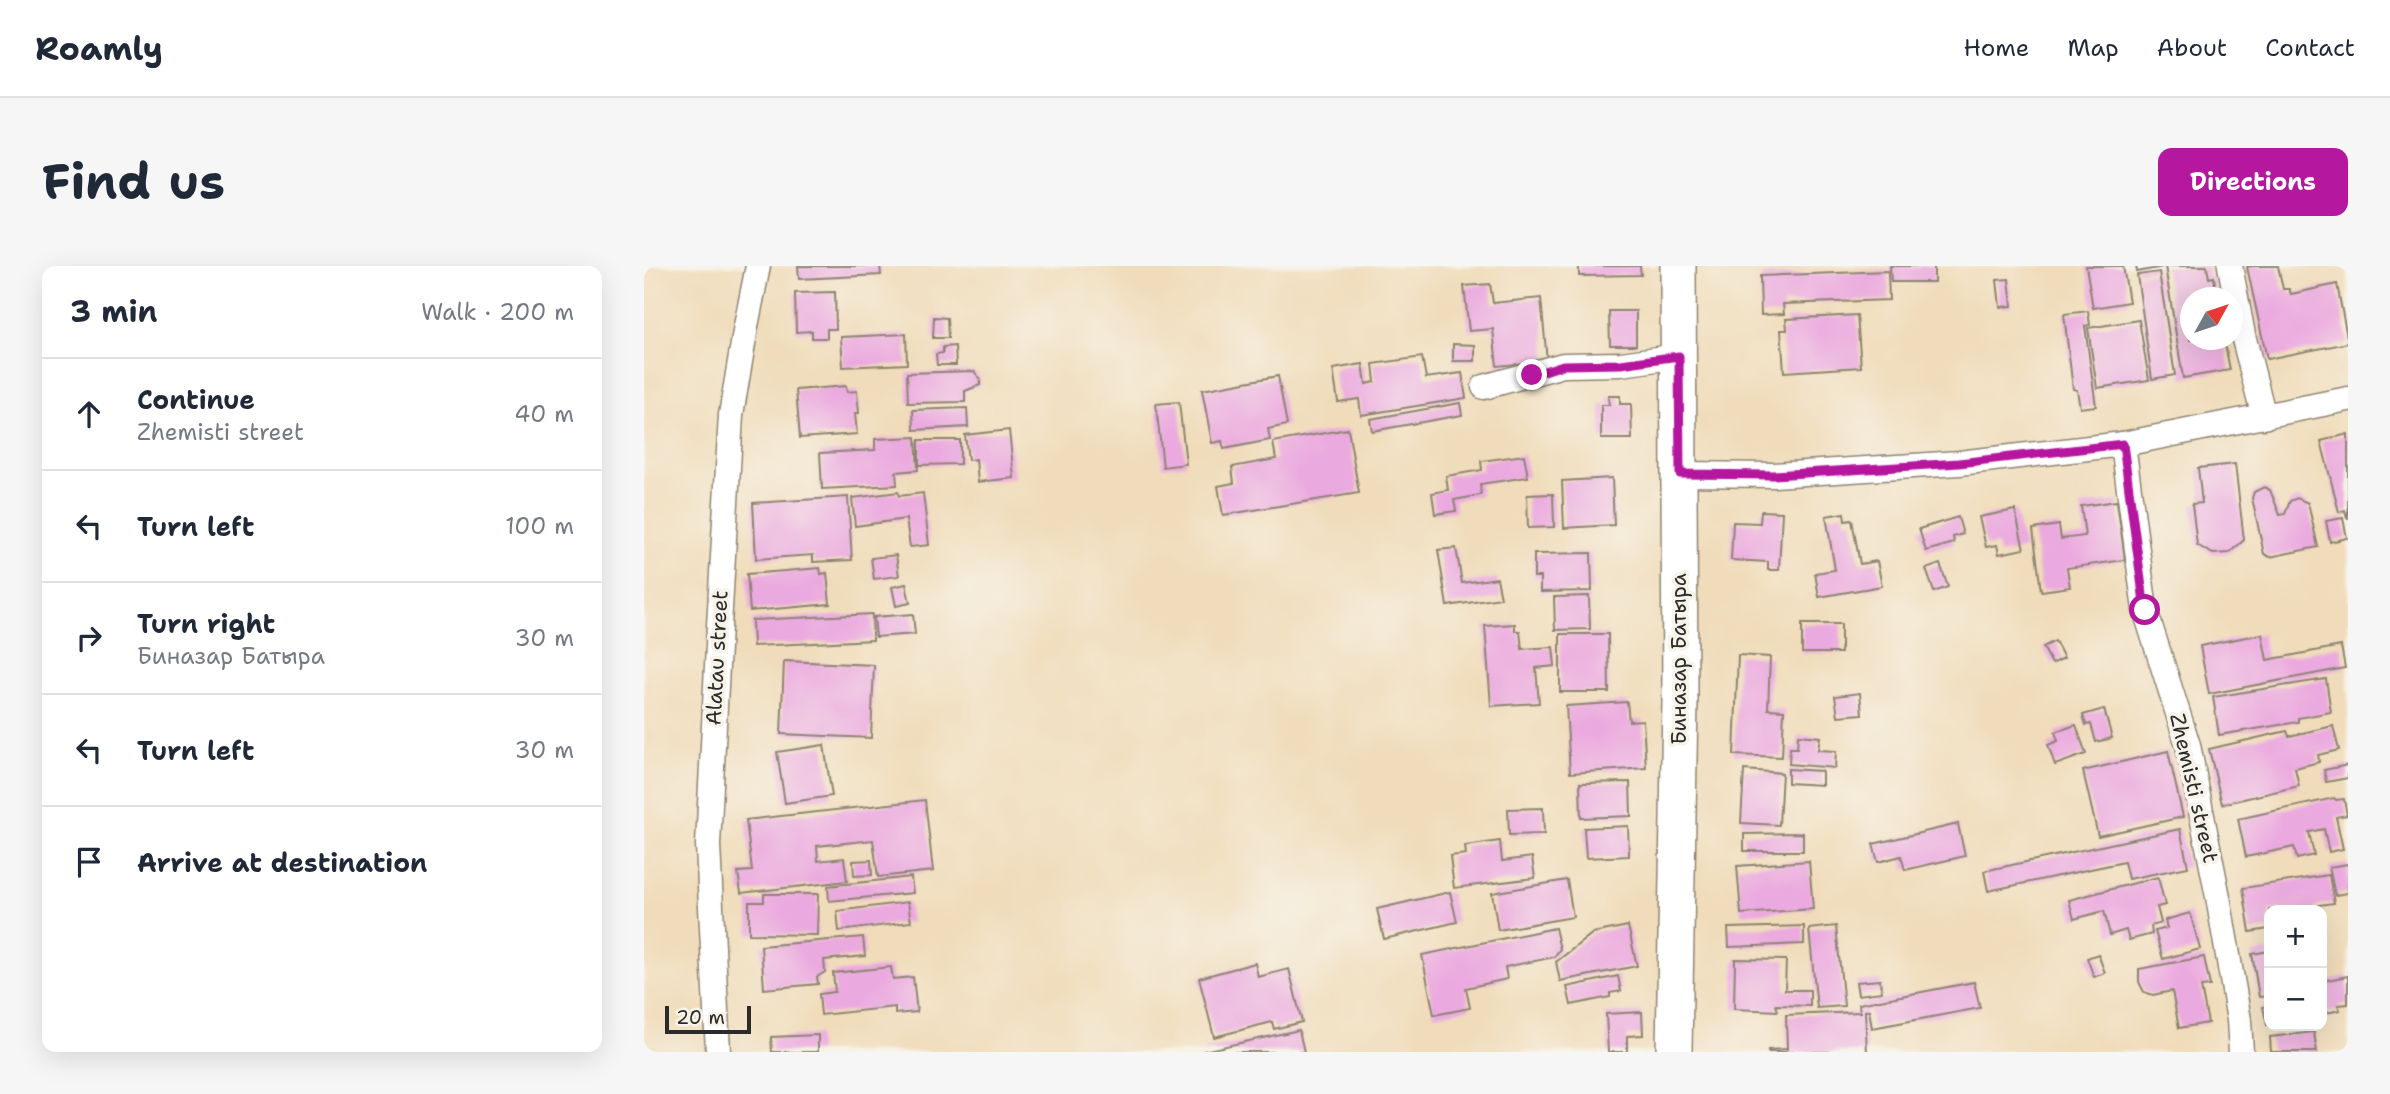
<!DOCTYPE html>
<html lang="en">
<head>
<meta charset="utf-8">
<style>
	:root { --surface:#fff; --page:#f6f6f7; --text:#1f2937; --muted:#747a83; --line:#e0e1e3; --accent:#b5179e }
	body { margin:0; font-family:"Shantell Sans",sans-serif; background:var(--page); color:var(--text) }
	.controls { position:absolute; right:21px; bottom:21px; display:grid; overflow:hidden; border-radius:14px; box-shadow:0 7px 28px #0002 }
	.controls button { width:63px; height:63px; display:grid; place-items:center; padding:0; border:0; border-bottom:2px solid var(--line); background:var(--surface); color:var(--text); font:35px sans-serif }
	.compass { position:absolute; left:1536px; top:21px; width:63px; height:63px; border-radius:50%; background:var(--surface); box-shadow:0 7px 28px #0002; rotate:50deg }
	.scale { position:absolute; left:21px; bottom:18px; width:86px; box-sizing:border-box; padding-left:7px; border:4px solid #2b2b2b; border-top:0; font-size:19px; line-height:24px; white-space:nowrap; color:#2b2b2b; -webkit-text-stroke:5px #f7f3e8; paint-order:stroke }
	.stop { position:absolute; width:21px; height:21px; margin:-16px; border:5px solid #b5179e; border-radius:50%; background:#fff }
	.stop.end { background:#b5179e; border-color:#fff; box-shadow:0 2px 7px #0008 }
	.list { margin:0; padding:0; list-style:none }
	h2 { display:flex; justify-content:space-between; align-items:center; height:91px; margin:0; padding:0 28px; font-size:30px }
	h2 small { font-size:23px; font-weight:400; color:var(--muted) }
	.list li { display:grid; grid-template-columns:46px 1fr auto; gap:21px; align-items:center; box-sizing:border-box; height:112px; padding:0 28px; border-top:2px solid var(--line) }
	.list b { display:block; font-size:26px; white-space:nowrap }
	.list p { margin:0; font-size:23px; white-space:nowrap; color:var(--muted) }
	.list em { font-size:23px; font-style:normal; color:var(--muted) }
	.icon { flex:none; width:38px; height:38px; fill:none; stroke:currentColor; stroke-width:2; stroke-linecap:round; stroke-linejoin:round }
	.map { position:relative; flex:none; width:1704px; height:786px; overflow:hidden; border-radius:14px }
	header { display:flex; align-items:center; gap:42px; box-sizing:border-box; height:98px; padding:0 35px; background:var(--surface); border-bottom:2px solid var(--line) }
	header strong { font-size:33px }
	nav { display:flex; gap:38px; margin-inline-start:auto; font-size:24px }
	.intro { display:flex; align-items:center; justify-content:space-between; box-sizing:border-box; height:168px; padding:0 42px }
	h1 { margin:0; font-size:49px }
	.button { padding:18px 32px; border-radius:14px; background:var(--accent); color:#fff; font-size:24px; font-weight:700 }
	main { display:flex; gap:42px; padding:0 42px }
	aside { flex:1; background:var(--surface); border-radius:14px; box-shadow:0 7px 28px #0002 }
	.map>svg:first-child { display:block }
</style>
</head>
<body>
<header>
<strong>Roamly</strong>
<nav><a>Home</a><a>Map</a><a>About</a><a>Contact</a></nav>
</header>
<div class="intro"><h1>Find us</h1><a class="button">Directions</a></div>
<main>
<aside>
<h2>3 min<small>Walk · 200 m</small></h2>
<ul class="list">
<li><svg class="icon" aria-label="ahead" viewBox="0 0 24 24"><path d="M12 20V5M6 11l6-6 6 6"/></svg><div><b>Continue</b><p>Zhemisti street</p></div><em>40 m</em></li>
<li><svg class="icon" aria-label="left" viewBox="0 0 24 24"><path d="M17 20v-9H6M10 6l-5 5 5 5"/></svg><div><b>Turn left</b></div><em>100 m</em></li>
<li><svg class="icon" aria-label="right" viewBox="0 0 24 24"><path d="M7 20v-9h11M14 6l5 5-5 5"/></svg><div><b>Turn right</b><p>Биназар Батыра</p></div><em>30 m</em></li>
<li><svg class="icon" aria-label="left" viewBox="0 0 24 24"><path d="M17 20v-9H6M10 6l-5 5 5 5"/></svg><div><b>Turn left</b></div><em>30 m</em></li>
<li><svg class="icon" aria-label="arrive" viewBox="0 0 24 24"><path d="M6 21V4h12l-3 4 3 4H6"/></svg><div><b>Arrive at destination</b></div></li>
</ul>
</aside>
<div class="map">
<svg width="1704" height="786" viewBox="0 0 1704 786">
	<rect width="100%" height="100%" fill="#f7f3e8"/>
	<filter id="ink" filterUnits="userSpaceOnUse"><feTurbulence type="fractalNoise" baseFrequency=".0143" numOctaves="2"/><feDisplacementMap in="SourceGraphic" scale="14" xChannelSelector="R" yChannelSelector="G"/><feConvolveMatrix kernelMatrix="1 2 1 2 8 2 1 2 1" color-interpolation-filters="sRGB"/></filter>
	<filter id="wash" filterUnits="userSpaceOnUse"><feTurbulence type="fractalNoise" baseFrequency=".00686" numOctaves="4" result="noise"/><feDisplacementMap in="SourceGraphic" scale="28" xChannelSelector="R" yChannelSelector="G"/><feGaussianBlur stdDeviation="1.57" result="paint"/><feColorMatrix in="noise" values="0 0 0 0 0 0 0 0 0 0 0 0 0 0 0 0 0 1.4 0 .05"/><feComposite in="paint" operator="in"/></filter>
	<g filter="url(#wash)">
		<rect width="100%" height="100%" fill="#f0dcba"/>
		<g id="blocks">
			<g fill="#ebaadf">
				<path d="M154 0H236L237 9 155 13Z"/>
				<path d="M935 0H996L997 9 935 10Z"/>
				<path d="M1246 0H1290V16H1247Z"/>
				<path d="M1442 0H1479L1485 36 1449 42Z"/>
				<path d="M1492 0H1519V1L1493 6Z"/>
				<path d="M1521 0H1563L1565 12 1570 11 1573 32H1546V74H1580L1586 104 1539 112Z"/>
				<path d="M1608 0H1634L1639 23H1645L1647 28 1693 18 1704 77 1623 93 1603 1Z"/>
				<path d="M1244 5 1245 34 1139 38 1140 48 1117 49 1116 10Z"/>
				<path d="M1515 6 1531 109 1508 113 1493 9Z"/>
				<path d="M1365 13 1368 40 1356 41 1353 14Z"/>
				<path d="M846 18 849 37 897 32 903 95 853 100 849 63 825 65 820 20Z"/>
				<path d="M191 26 192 63H183V72H168V65L152 66 151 27Z"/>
				<path d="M965 45H992V79H966Z"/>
				<path d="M1444 45 1446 59 1441 60 1452 140 1436 142 1433 124 1429 123 1420 48Z"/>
				<path d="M1213 49 1217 101 1140 106 1137 64H1143L1142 53Z"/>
				<path d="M290 51 303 52 304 72H289Z"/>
				<path d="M1495 54 1505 114 1453 122 1444 62Z"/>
				<path d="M262 68 263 98 199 101 197 71Z"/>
				<path d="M809 78 831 79V95H809Z"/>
				<path d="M311 80 312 99H293L292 88 299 87V81Z"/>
				<path d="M778 91 782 112 818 107 822 132 717 149 715 133 694 136 689 103 719 98 722 118 731 116 729 98Z"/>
				<path d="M330 105 336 113V119L321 125V136L264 137 263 107Z"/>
				<path d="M634 110 643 159 624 163 626 174 580 183 578 175 568 177 558 124Z"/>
				<path d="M202 120 203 126 213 125 215 147H211L213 168 156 172 152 124Z"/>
				<path d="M964 130H976V138H987L988 173H957V139H965Z"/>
				<path d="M535 136 542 198 519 201 512 138Z"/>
				<path d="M816 137 818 149 728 165 726 153Z"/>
				<path d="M323 142 324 161 270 164 269 144Z"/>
				<path d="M704 163 715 227 579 249 574 220 590 217 588 201 632 193 629 176Z"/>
				<path d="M365 164 370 212 334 216 332 193 324 194 321 169Z"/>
				<path d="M1704 168V252H1703L1701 244 1695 246 1677 175Z"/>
				<path d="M272 171 274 204 252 206 253 219 178 223 176 187 231 184V173Z"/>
				<path d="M275 174H316V198L275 199Z"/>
				<path d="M880 189 884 211 836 218 837 229 810 234 812 245 791 248 788 227 804 224 802 210 838 204 837 195Z"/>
				<path d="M1591 198 1600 274 1585 287 1569 288 1553 279 1548 238 1558 237 1554 202Z"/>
				<path d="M968 212 970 259 920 262 918 215Z"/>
				<path d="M1620 221 1626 224 1636 249 1641 248 1646 235 1653 232 1664 237 1674 281 1626 291 1620 288 1608 232 1610 226Z"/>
				<path d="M254 226 255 230 279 227 285 279 266 281 262 253 211 260 208 232Z"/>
				<path d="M909 228 910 261 884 262 883 229Z"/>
				<path d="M204 231 208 294 169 296V289L112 293 109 237Z"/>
				<path d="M1473 235 1481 294 1423 302 1426 321 1397 325 1389 263 1415 259 1417 273 1441 270 1437 240Z"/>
				<path d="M1371 244 1380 283 1355 288 1353 279 1342 281 1335 251Z"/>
				<path d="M1117 245 1138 246 1135 304H1124V296L1087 294 1089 256 1116 257Z"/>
				<path d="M1200 247 1201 255 1208 254 1216 298 1233 295 1238 320 1175 331 1171 307 1191 304 1182 250Z"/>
				<path d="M1314 251 1319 268 1309 271 1310 277 1282 285 1275 263Z"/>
				<path d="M1699 252 1703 272 1686 276 1682 255Z"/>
				<path d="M812 282 818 317 853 312 857 332 803 340 794 284Z"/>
				<path d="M947 287 948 325 896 326V311H890V288Z"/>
				<path d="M252 289 255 310 230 313 227 292Z"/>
				<path d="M1296 298 1304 321 1290 326 1282 303Z"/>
				<path d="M176 302 177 308 183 307 186 338 106 345 103 308Z"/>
				<path d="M262 318 266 337 252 340 248 321Z"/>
				<path d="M945 330 946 363 911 364 910 331Z"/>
				<path d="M228 348 229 374 109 380 108 354Z"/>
				<path d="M269 348 271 368 232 371 230 351Z"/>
				<path d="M871 358V365H876L878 383 909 381 911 400 892 402 895 437 847 440 841 360Z"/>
				<rect x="1158" y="358" width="39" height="29"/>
				<path d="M916 368H964L965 426H916Z"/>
				<path d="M1618 368 1623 394 1697 380 1701 402 1565 428 1556 380Z"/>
				<path d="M1411 375 1420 392 1408 398 1399 381Z"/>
				<path d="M1094 389 1126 391 1124 443 1140 444 1138 491 1090 489Z"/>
				<path d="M140 395 230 399 227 472 137 468Z"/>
				<path d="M1682 413 1687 446 1654 452V456L1575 469 1569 431Z"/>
				<path d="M1216 427 1218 448 1194 450 1191 430Z"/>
				<path d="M983 436 985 455 999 454 1002 502 926 507 922 440Z"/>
				<path d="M1460 443 1468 472 1452 476 1447 458 1442 459 1439 449Z"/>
				<path d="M1432 459 1442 488 1411 499 1404 479 1414 475 1411 466Z"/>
				<path d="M1689 460 1695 484 1674 489 1675 496 1651 502 1655 520 1578 538 1565 483 1643 465 1645 470Z"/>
				<path d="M1154 469 1176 471 1174 484 1192 485 1191 502 1145 498 1146 482H1153Z"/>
				<path d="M180 479 188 530 141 537 133 486Z"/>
				<path d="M1524 485 1539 551 1454 570 1439 505Z"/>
				<path d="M1704 499V512L1682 516 1680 504Z"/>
				<path d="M1144 503 1178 505V519L1144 517Z"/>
				<path d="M1100 504 1138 507 1135 559 1097 557Z"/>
				<path d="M986 516 987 550 937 552 936 517Z"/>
				<path d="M1690 532 1692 534 1700 533 1703 549 1692 551 1699 583 1685 586 1680 563 1665 566 1670 589 1653 593 1650 581 1602 591 1594 553Z"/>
				<path d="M281 534 289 605 234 611 229 574 173 580 174 595 200 592 203 615 97 627 94 606 108 605 102 554Z"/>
				<path d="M899 542 900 568 865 569 864 543Z"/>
				<path d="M1314 558 1321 590 1261 604 1257 590 1234 596 1229 578Z"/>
				<path d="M984 560 985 590 942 592 940 562Z"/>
				<path d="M1536 563 1544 601 1484 613 1480 596 1344 625 1340 605Z"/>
				<path d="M1159 567V585H1100V568Z"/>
				<path d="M856 575 858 595 888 591 891 612 810 622 806 590 822 588 821 580Z"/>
				<path d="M227 594 228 609 210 610 209 595Z"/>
				<path d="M1165 595 1169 643 1097 648 1093 600Z"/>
				<path d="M1704 598V627L1691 629 1685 601Z"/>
				<path d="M1685 609 1690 637 1675 639 1669 644H1625V663L1606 666 1599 622Z"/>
				<path d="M267 611 269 627 185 635 184 620Z"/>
				<path d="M1514 611 1521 639 1513 641 1517 657 1507 660 1508 668 1485 674 1482 664 1466 669 1460 645 1430 653 1425 634Z"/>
				<path d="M923 614 929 651 854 664 848 627Z"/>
				<path d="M806 626 813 656 740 673 733 643Z"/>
				<path d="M120 628H174L173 669 105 668V636H120Z"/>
				<path d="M264 636 267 656 195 665 193 645Z"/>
				<path d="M1546 647 1556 683 1519 693 1511 665 1523 662 1521 654Z"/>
				<path d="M984 660 993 700 916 715 912 696 949 667Z"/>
				<path d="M1160 660V678L1085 681 1084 662Z"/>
				<path d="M1192 660 1200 740 1173 742 1165 663Z"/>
				<path d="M911 662 916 683 910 691 861 701 863 713 822 722 826 742 790 749 778 689Z"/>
				<path d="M219 671 221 690 180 694 181 706 173 711 174 718 120 723 117 680Z"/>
				<path d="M1625 685V730L1615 731 1608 688Z"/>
				<path d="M1454 688 1461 707 1450 711 1443 692Z"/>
				<path d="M1560 691 1566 720 1557 721 1564 757 1535 762 1528 725 1509 729 1500 726 1495 716V703Z"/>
				<path d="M1091 693 1142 694 1141 724H1166V740L1132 739 1134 745 1090 743Z"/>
				<path d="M611 697 614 711 645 703 658 756 630 763 628 756 570 771 555 712Z"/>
				<path d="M247 701 249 713 269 711 273 746 251 748V741L177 749 175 728 191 726 189 707Z"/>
				<path d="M974 710 977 725 966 727V731L927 739 923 721Z"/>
				<path d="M1704 710V738L1694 739 1696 744 1678 748V715Z"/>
				<path d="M1236 714 1238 726 1214 729 1212 716Z"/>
				<path d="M1330 716 1336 742 1228 762 1225 744 1221 745 1223 786H1124V784L1143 783 1142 749 1216 746 1215 738Z"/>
				<path d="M1625 740V758L1623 759 1619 741Z"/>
				<path d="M998 746 999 769 983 770V786H964L962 748Z"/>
				<path d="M655 764 660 786H559V785Z"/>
				<path d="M1670 766 1673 786H1627L1626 771Z"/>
				<path d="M174 769V786H128L127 771Z"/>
			</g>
		</g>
	</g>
	<g filter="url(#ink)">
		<use href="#blocks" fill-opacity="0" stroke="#8e8472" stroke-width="2"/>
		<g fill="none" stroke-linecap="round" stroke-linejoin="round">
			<g stroke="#8e8472" stroke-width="27">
				<g id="street">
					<path d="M1586 0 1599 69 1620 151"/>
					<path d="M840 121 919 99 977 98 1035 90"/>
					<path d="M1479 178 1501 344 1544 479 1574 631 1595 754 1597 786"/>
					<path d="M1036 208 1130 209 1315 197 1479 178 1704 133"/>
					<path d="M74 786 64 579 75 360 87 149 102 60 114 0"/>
				</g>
			</g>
			<g stroke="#8e8472" stroke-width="38">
				<path id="secondary" d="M1030 786 1036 434 1034 0"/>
			</g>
			<use href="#street" stroke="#fff" stroke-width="24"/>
			<use href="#secondary" stroke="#fff" stroke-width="35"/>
		</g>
	</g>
	<g fill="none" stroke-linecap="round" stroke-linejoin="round" filter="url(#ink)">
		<path stroke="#b5179e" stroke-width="9" d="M888 109 919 99 977 98 1035 90 1036 208 1130 209 1315 197 1479 178 1501 344"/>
	</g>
	<g text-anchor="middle" stroke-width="7" stroke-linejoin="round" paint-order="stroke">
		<g font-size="21" fill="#2b2b2b" stroke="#f7f3e8">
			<text transform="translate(73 392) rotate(-87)" y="7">Alatau street</text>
			<text transform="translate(1035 393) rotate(-90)" y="7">Биназар Батыра</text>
			<text transform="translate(1550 522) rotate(77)" y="7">Zhemisti street</text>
		</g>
	</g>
</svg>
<div class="controls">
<button>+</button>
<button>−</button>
</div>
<svg class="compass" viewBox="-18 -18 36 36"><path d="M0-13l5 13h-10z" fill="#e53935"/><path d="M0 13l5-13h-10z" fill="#747a83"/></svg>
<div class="scale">20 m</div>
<div class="stop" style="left:1501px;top:344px"></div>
<div class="stop end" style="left:888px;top:109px"></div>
</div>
</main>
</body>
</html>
